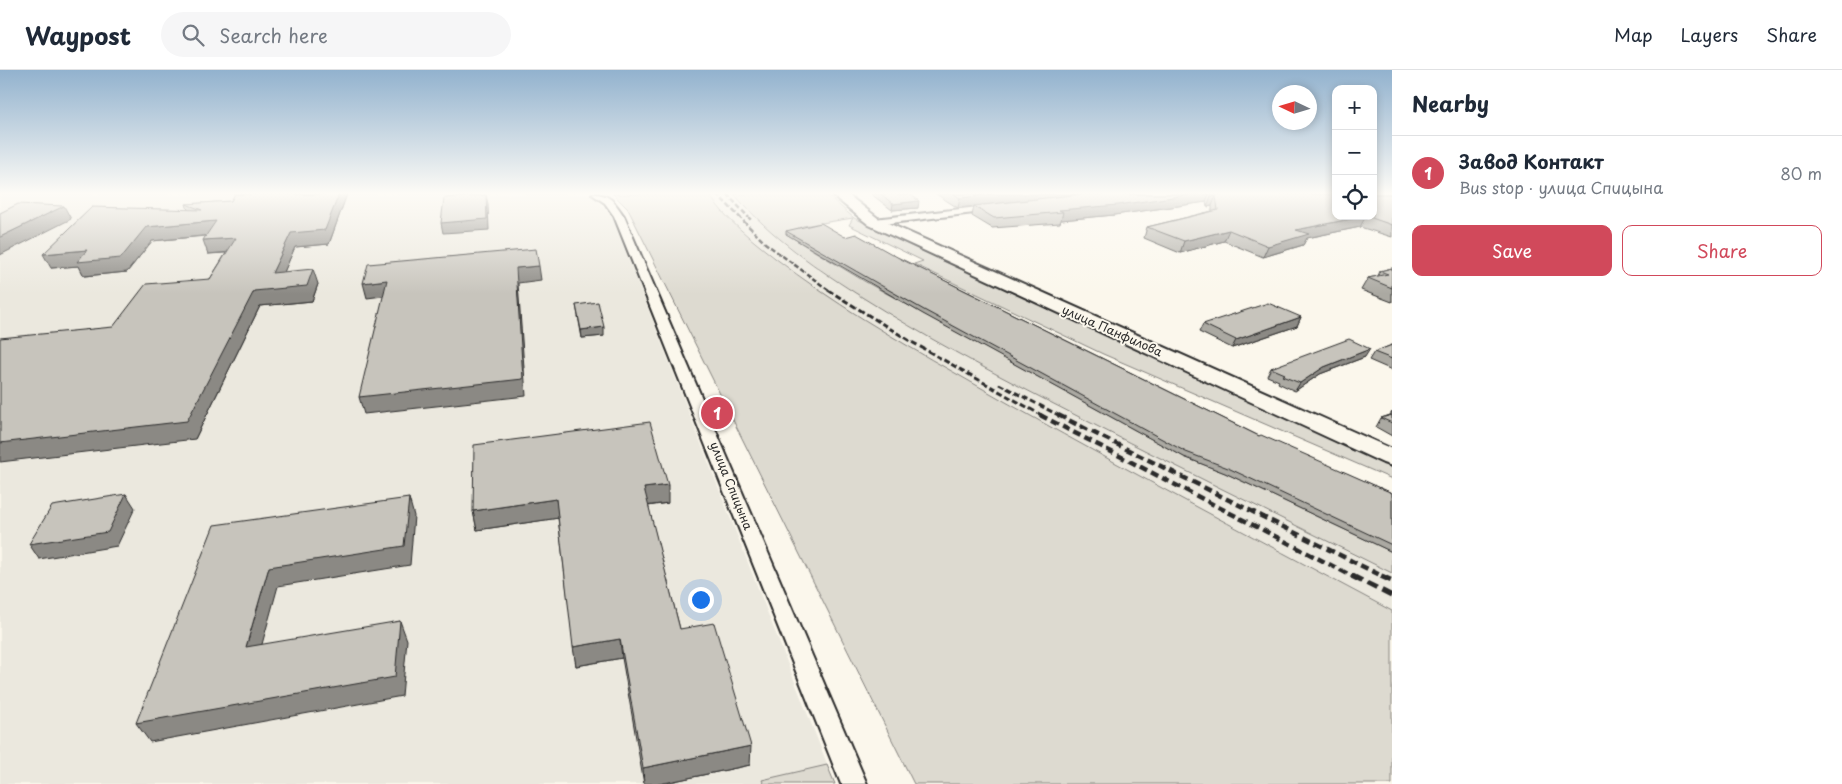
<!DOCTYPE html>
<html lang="en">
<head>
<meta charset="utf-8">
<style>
	:root { --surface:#fff; --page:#f6f6f7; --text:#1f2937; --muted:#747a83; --line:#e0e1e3; --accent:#d1495b }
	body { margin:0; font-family:"Playpen Sans",sans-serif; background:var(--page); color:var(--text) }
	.controls { position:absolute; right:15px; top:15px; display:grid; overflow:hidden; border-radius:10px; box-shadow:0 2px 8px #0003 }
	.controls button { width:45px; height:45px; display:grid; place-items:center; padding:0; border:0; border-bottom:1px solid var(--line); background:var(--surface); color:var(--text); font:25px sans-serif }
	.compass { position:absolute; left:1272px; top:15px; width:45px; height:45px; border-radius:50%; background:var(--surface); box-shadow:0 2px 8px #0003; rotate:274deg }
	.you { position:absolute; left:700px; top:529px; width:18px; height:18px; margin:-12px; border:4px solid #fff; border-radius:50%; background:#1a73e8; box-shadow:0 0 0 8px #1a73e833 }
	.badge { display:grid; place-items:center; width:32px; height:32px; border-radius:50%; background:var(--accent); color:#fff; font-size:16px; font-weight:700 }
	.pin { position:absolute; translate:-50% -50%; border:2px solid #fff; box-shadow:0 1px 5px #0006 }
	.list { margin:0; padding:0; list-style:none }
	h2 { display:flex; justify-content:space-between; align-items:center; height:65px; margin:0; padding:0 20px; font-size:21px }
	h2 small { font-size:16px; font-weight:400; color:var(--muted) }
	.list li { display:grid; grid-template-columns:32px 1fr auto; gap:15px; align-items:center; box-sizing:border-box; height:75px; padding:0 20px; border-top:1px solid var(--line) }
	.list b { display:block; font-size:19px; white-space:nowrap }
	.list p { margin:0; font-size:16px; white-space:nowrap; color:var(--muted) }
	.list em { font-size:16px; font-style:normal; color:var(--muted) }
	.actions { display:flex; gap:10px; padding:15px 20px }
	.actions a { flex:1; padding:11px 0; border:1px solid var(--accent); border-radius:10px; text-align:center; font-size:18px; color:var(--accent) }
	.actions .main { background:var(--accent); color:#fff }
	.icon { flex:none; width:28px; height:28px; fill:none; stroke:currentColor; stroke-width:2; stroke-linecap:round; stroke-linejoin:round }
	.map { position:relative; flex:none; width:1392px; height:714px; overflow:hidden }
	header { display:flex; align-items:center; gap:30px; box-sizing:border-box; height:70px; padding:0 25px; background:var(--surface); border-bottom:1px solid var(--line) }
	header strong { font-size:24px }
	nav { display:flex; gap:28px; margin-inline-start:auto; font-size:18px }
	.search { width:350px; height:45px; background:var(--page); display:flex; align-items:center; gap:12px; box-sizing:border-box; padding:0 18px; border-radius:28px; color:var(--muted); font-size:19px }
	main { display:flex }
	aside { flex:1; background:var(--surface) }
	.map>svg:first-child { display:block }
</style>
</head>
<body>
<header>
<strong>Waypost</strong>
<div class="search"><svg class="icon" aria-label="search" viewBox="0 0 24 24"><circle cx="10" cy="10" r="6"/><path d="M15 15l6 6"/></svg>Search here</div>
<nav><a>Map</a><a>Layers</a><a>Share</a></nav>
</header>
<main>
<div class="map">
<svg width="1392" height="714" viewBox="0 0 1392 714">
	<rect width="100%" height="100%" fill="#fbf7ec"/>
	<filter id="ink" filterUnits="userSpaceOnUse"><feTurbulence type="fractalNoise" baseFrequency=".02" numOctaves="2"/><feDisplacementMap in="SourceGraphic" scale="10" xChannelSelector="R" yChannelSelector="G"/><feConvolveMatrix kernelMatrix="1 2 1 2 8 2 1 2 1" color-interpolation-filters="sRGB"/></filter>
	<g filter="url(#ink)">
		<g fill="#ebe8de">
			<path d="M3 124H588L596 129 612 147 835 714H0V125Z"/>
			<path d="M709 124H734L747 140 786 175 837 211 903 253 992 302 1392 503V541L1092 382 884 263 815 219 763 179 721 143Z"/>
		</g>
		<g fill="#dddad0" stroke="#84827e">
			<path d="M613 124H709C726 150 751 169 775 188 832 232 893 268 955 303 1099 386 1246 463 1392 541V714H914L628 139Z"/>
			<path d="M734 124H826L854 148 1392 398V409L1103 284 914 194 923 191 849 155 853 148 803 156 786 164 864 211 1184 387 1225 403 1392 482V503C1275 445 1158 388 1042 328 982 297 922 265 865 229 817 199 771 167 734 124Z"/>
			<path d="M827 695 835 714H764L762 710Z"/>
		</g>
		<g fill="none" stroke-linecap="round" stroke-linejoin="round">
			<g stroke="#2b2b2b" stroke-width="4">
				<g id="street">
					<path d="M592 124C611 124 614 132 624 146L867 714H841L614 146 605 133Z"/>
					<path d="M995 135 1000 138 999 140 874 155 869 152 874 149Z"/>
				</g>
			</g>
			<g stroke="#2b2b2b" stroke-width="4">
				<path id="secondary" d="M831 124H847L879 149 1392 379V396L1383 393 869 155Z"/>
			</g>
			<use href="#street" fill="#fbf7ec" fill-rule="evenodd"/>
			<use href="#secondary" fill="#fbf7ec" fill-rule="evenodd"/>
			<g stroke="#2b2b2b" stroke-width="2.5" stroke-dasharray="5 2.5" stroke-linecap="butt">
				<path d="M717 124 765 173 830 221"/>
				<path d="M727 124 751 150"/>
			</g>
			<g stroke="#2b2b2b" stroke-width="3" stroke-dasharray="6 3" stroke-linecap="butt">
				<path d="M828 220 910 271 1043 346"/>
				<path d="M999 314 1060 346"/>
			</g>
			<g stroke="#2b2b2b" stroke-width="4.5" stroke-dasharray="8 4.5" stroke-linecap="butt">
				<path d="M1040 345 1354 507"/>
				<path d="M1058 345 1384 507"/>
			</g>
			<g stroke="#2b2b2b" stroke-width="5.5" stroke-dasharray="11 5.5" stroke-linecap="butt">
				<path d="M1352 506 1392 526"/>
				<path d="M1381 506 1392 511"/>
			</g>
		</g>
		<g fill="#aba9a2" stroke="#2b2b2b">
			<path d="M235 124H347L329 174 295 177 284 202 318 214 312 231 260 236 195 369 113 257 210 209 226 183 208 184 206 166 152 171 127 202 84 206 79 196 51 198 188 140 186 134 231 131Z"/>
			<path d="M871 124H910L918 138 892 140Z"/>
			<path d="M936 124H1392V167L1360 157 1307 168 1303 175 1263 187 1224 171 1180 183 1144 168 1147 157 1212 141V136L1207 137 1206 132 1114 145 1061 150 1060 153 992 158 972 146 974 136 958 138Z"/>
			<path d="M786 161 845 167 899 188 1259 366 1392 423V482L1225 403 1184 387 923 244 786 164Z"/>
			<path d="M1392 198V232L1361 220 1368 208 1378 206 1380 201Z"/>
			<path d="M576 235 604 266 582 268Z"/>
			<path d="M1301 247 1297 256 1232 278 1199 262 1203 254Z"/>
			<path d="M1392 275V300L1369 290 1374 282Z"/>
			<path d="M1365 287 1320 304 1295 321 1278 313 1279 311 1267 306 1271 298Z"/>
			<path d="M1392 342V366L1376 357 1381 348 1390 345Z"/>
			<path d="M668 433 648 436 680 559 750 695 660 714H644L622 588 576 596 558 448 477 460 473 441Z"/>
		</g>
		<g fill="#8b8984" stroke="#2b2b2b">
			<path d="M339 124H347L329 174 295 177 277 218 272 203 291 163Z"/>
			<path d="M992 124H1082L958 138 960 128Z"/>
			<path d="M1193 124H1209L1206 132 1114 145 1061 150 1063 142 1059 140Z"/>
			<path d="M486 125 488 134 489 160 443 163 441 153Z"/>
			<path d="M1211 126H1216L1212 136 1207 137Z"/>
			<path d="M919 131 918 138 892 140 893 134Z"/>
			<path d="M64 136 71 149 0 185V167Z"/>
			<path d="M1366 146 1360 157 1307 168 1303 175 1263 187 1268 176 1296 160Z"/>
			<path d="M216 151 221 164 152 171 127 202 84 206 79 196 51 198 43 184 87 180 146 157Z"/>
			<path d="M1229 160 1224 171 1180 183 1184 171Z"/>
			<path d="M236 168 241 181 208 184 203 170Z"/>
			<path d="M539 196 541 210 518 213 526 326 364 344 359 327 516 198Z"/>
			<path d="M313 199 318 214 312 231 260 236 195 369 0 392V373L254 221Z"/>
			<path d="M387 210 391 225 367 228 363 213Z"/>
			<path d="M1301 247 1297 256 1232 278 1236 270Z"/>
			<path d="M604 257V266L582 268 581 260Z"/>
			<path d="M1370 279 1365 287 1320 304 1295 321 1300 313 1324 297Z"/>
			<path d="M668 415V433L645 436 644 418Z"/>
			<path d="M126 424 135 438 117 476 39 489 29 474Z"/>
			<path d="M409 428 414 446 410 495 278 516 256 596 246 577 269 497Z"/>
			<path d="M556 429 559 448 477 460 473 441Z"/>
			<path d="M400 551 407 570 402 626 150 672 136 653Z"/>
			<path d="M620 569 622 588 576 596 573 577Z"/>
			<path d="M751 676 750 695 660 714H644L643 698Z"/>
		</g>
		<g fill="#c7c4bc" stroke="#2b2b2b">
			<path d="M235 124H339L325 160 291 163 272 203 313 199 307 216 254 221 187 351 0 373V268L113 257 146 214 210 209 236 168 203 170 216 151 146 157 121 188 77 192 87 180 43 184 92 137 202 140 186 134 231 131Z"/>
			<path d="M881 124H910L919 131 893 134Z"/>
			<path d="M954 124H992L960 128Z"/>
			<path d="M1082 124H1193L1118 135 1059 140 1063 142 994 148 974 136Z"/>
			<path d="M1211 124H1336V146H1365L1296 160 1309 164 1268 176 1229 160 1184 171 1147 157 1218 140 1216 126H1211Z"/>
			<path d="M1373 124H1392V155L1366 146H1373Z"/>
			<path d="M486 125 487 149 441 153 444 128Z"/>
			<path d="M18 134 64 136 0 167V143Z"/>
			<path d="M821 153 845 167 856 164 899 188 1259 366 1261 365 1392 423V475L1228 398 1186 382 924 240 786 161Z"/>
			<path d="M536 179 539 196 516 198 523 309 359 327 387 210 363 213 368 194Z"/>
			<path d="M1392 198V218L1368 208 1388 204 1380 201Z"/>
			<path d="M598 232 604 257 581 260 576 235Z"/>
			<path d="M1268 233 1301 247 1236 270 1203 254Z"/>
			<path d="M1349 269 1370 279 1324 297 1300 313 1282 306 1285 304 1271 298Z"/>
			<path d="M1392 275V289L1374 282Z"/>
			<path d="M1392 345V353L1381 348Z"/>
			<path d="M650 352 668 415 644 418 680 559 714 553 751 676 643 698 620 569 573 577 556 429 473 441 474 375Z"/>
			<path d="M126 424 108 462 29 474 52 436Z"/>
			<path d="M409 428 404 476 269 497 246 577 400 551 395 607 136 653 214 455Z"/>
		</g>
	</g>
	<linearGradient id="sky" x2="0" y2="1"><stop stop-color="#92b2ce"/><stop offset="0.55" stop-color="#fdfbf6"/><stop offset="1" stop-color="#fdfbf6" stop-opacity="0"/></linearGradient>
	<rect width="1392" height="224" fill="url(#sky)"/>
	<g text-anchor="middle" stroke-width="4" stroke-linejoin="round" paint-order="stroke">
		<g font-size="12" fill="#2b2b2b" stroke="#fbf7ec">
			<text transform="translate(1112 261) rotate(24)" y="4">улица Панфилова</text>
			<text transform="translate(731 416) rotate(68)" y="4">улица Спицына</text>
		</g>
	</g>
</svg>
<div class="controls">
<button>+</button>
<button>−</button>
<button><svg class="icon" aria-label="locate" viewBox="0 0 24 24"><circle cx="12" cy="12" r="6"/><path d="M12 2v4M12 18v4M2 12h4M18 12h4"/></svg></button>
</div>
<svg class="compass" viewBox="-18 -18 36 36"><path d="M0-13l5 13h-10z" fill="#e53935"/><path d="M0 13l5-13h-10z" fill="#747a83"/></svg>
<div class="you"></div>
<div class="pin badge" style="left:717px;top:343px">1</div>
</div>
<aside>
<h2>Nearby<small></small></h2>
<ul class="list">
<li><span class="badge">1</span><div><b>Завод Контакт</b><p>Bus stop · улица Спицына</p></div><em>80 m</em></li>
</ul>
<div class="actions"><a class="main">Save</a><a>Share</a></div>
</aside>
</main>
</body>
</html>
